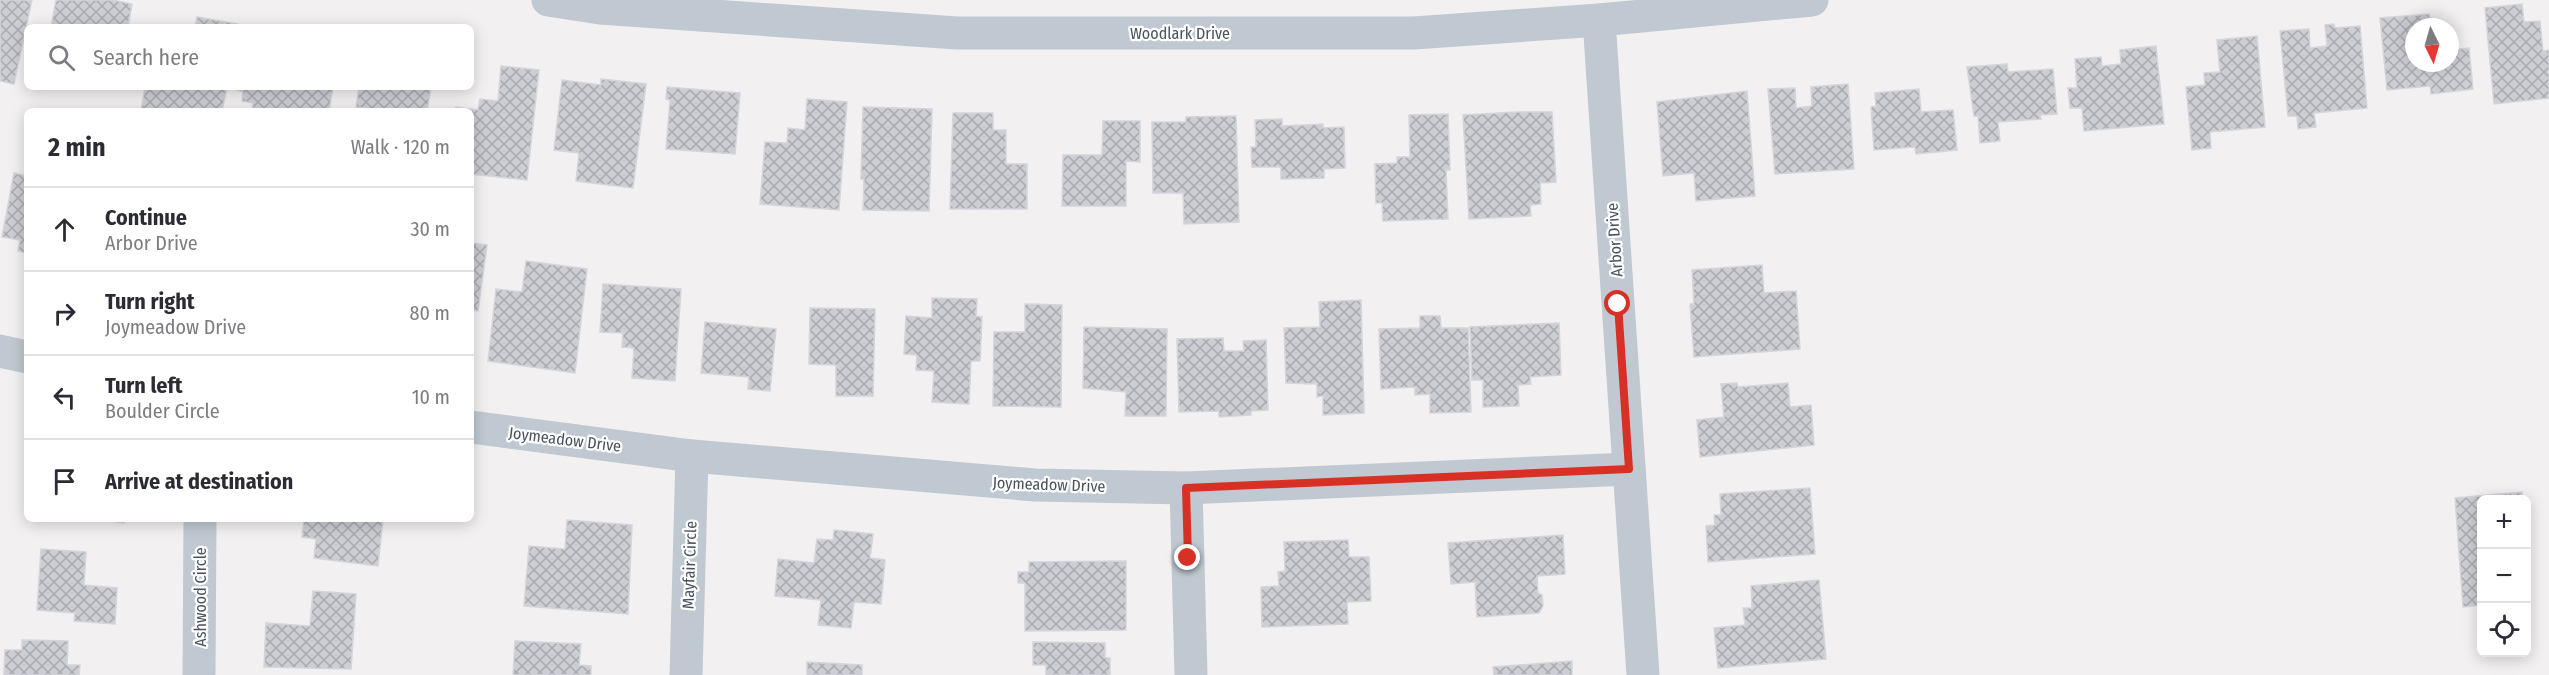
<!DOCTYPE html>
<html lang="en">
<head>
<meta charset="utf-8">
<style>
	:root { --surface:#fff; --page:#f7f7f7; --text:#2b2b33; --muted:#7c7c81; --line:#e1e1e2 }
	body { margin:0; font-family:"Fira Sans Condensed",sans-serif; background:var(--page); color:var(--text) }
	.controls { position:absolute; right:18px; bottom:18px; display:grid; overflow:hidden; border-radius:9px; box-shadow:0 3px 15px #0003 }
	.controls button { width:54px; height:54px; display:grid; place-items:center; padding:0; border:0; border-bottom:2px solid var(--line); background:var(--surface); color:var(--text); font:30px sans-serif }
	.compass { position:absolute; left:2405px; top:18px; width:54px; height:54px; border-radius:50%; background:var(--surface); box-shadow:0 3px 15px #0003; rotate:175deg }
	.stop { position:absolute; width:18px; height:18px; margin:-14px; border:4px solid #d93025; border-radius:50%; background:#fff }
	.stop.end { background:#d93025; border-color:#fff; box-shadow:0 2px 6px #0008 }
	.list { margin:0; padding:0; list-style:none }
	h2 { display:flex; justify-content:space-between; align-items:center; height:78px; margin:0; padding:0 24px; font-size:26px }
	h2 small { font-size:20px; font-weight:400; color:var(--muted) }
	.list li { display:grid; grid-template-columns:39px 1fr auto; gap:18px; align-items:center; box-sizing:border-box; height:84px; padding:0 24px; border-top:2px solid var(--line) }
	.list b { display:block; font-size:22px; white-space:nowrap }
	.list p { margin:0; font-size:20px; white-space:nowrap; color:var(--muted) }
	.list em { font-size:20px; font-style:normal; color:var(--muted) }
	.icon { flex:none; width:33px; height:33px; fill:none; stroke:currentColor; stroke-width:2; stroke-linecap:round; stroke-linejoin:round }
	.map { position:relative; flex:none; width:2549px; height:675px; overflow:hidden }
	.search { position:absolute; background:var(--surface); box-shadow:0 3px 15px #0003; left:24px; top:24px; width:450px; height:66px; display:flex; align-items:center; gap:15px; box-sizing:border-box; padding:0 21px; border-radius:9px; color:var(--muted); font-size:22px }
	.panel { position:absolute; background:var(--surface); box-shadow:0 3px 15px #0003; left:24px; top:108px; width:450px; height:414px; border-radius:9px }
	.map>svg:first-child { display:block }
</style>
</head>
<body>
<div class="map">
<svg width="2549" height="675" viewBox="0 0 2549 675">
	<defs>
		<pattern id="building-cross-hatch" width="8" height="8" patternUnits="userSpaceOnUse" patternTransform="scale(1.5)"><rect width="8" height="8" fill="#cdced4"/><path d="M0 0l8 8M0 8l8-8" fill="none" stroke="#a8aaaf"/></pattern>
	</defs>
	<rect width="100%" height="100%" fill="#f2f0f0"/>
	<g fill="url(#building-cross-hatch)" stroke="#d4d5db" stroke-width="1.5">
		<path d="M0 0H32L14 84 0 81Z"/>
		<path d="M56 0H113L132 4 128 27H51Z"/>
		<path d="M2522 4 2524 22 2540 21 2543 51 2549 50V98L2494 104 2485 8Z"/>
		<path d="M2429 14 2430 19H2434L2435 27H2414V63H2450V50L2469 48 2473 89 2431 94 2430 86 2387 90 2380 18Z"/>
		<path d="M197 17 238 24 237 27H195Z"/>
		<path d="M2334 24 2335 28 2360 26 2367 108 2314 113 2316 127 2298 129 2297 116H2288L2280 31 2309 29 2310 48 2327 46 2325 25Z"/>
		<path d="M2257 36 2265 127 2210 132 2211 148 2192 150 2186 87 2205 85 2204 73 2220 72 2217 40Z"/>
		<path d="M2156 46 2164 124 2084 131 2082 108H2070L2068 88H2077L2075 59 2101 57 2102 66 2121 64 2120 50Z"/>
		<path d="M2007 64 2008 72 2053 69 2057 114 2040 115 2041 119 1998 122 2000 141 1980 143 1978 116H1974L1967 67Z"/>
		<path d="M501 66 539 70 527 180 471 174V111H456V107L478 110 480 99 498 101Z"/>
		<path d="M601 79 646 84 633 188 576 181 579 153 554 150 562 80 601 85Z"/>
		<path d="M1848 84 1854 169 1775 174 1768 89 1795 88 1796 108 1812 106 1811 87Z"/>
		<path d="M145 87H227L222 111H141Z"/>
		<path d="M234 87H333L329 111H252L253 103 242 101 243 92 234 89Z"/>
		<path d="M359 87H431L427 111H390L356 107Z"/>
		<path d="M667 87 740 93 735 154 666 149 670 100 666 99Z"/>
		<path d="M1919 89 1921 112 1953 110 1957 150 1916 154 1915 147 1874 150 1871 107 1876 106 1875 93Z"/>
		<path d="M1747 91 1755 196 1696 201 1694 173 1663 176 1657 102Z"/>
		<path d="M807 99 847 102 839 210 760 204 765 142 787 143 788 128 805 130Z"/>
		<path d="M863 107 932 109 929 211 863 210 864 179H861Z"/>
		<path d="M1517 112H1552L1556 182 1540 183 1541 204 1530 205 1531 216 1469 219 1463 115Z"/>
		<path d="M953 113H993V130H1006V164H1027V209H950Z"/>
		<path d="M1448 114 1450 170H1446L1448 219 1383 221 1382 203H1376L1375 164 1397 163V157H1410L1409 115Z"/>
		<path d="M1236 116 1239 222 1184 224 1183 193H1153L1152 122H1186V117Z"/>
		<path d="M1282 119V126L1323 124V128L1344 127 1345 168 1324 169V178L1281 179V167H1252L1251 147H1256L1255 120Z"/>
		<path d="M1103 121H1140V162L1126 161V206H1062L1063 155H1102Z"/>
		<path d="M14 173 27 176V253L18 251 20 240 2 237Z"/>
		<path d="M471 243 487 245 478 311 471 310Z"/>
		<path d="M526 261 587 269 575 373 488 361 496 289 522 292Z"/>
		<path d="M1762 265 1764 293 1796 291 1800 349 1694 357 1690 304H1694L1692 270Z"/>
		<path d="M603 284 681 289 675 381 632 378 634 348 622 347 623 333 600 332Z"/>
		<path d="M932 298 977 299 976 316 982 317 980 361H971L969 404 932 402 934 371 916 370 917 355 904 354 906 316 932 318Z"/>
		<path d="M1361 300 1364 413 1323 415V396L1317 397V384L1286 383 1284 328 1320 327 1319 302Z"/>
		<path d="M1025 304 1062 305 1061 407 993 406 994 332H1025Z"/>
		<path d="M810 308 875 309 873 396H836V365L809 364Z"/>
		<path d="M1420 316H1440L1441 328H1468L1471 412 1430 413V394L1415 395V387L1381 389 1379 329 1420 328Z"/>
		<path d="M705 322 776 329 770 391 748 389 749 377 701 373Z"/>
		<path d="M1559 323 1561 375 1530 377 1531 384 1518 385 1519 406 1483 407V380H1472L1470 327Z"/>
		<path d="M1084 327 1167 329 1166 416H1125L1126 392 1083 388Z"/>
		<path d="M1223 338 1224 351H1244L1243 341 1266 340 1268 410 1251 411V415L1219 417V411L1179 412 1177 339Z"/>
		<path d="M1737 383 1738 387 1788 383 1790 407 1811 405 1814 445 1700 457 1697 420 1724 417 1721 384Z"/>
		<path d="M1810 488 1815 554 1708 562 1706 526 1715 525 1714 515H1721L1720 494Z"/>
		<path d="M2522 492V500H2482V605L2463 607 2455 498Z"/>
		<path d="M95 519H124V523Z"/>
		<path d="M304 519H383L378 566 314 558 316 539 302 537Z"/>
		<path d="M567 520 632 525 628 614 524 606 529 546 565 549Z"/>
		<path d="M834 530 873 534 870 558 885 560 881 604 854 602 851 628 818 625 821 600 775 596 778 559 814 563 817 539 833 540Z"/>
		<path d="M1563 535 1565 574 1537 576 1538 593 1542 595 1543 606 1539 613 1477 617 1475 582 1451 584 1448 543Z"/>
		<path d="M1348 540 1349 557H1369L1371 601 1347 602 1348 624 1262 627 1261 587 1279 586 1278 572 1285 571 1284 542Z"/>
		<path d="M41 549 86 552 84 585 117 588 115 624 74 621 75 613 37 610Z"/>
		<path d="M2526 559 2529 602H2526Z"/>
		<path d="M1126 561V630L1025 631V583H1018V572H1029V562Z"/>
		<path d="M1819 580 1826 659 1718 668 1714 628 1745 625 1743 608H1752L1751 586Z"/>
		<path d="M313 591 356 594 351 669 264 667 266 623 310 626Z"/>
		<path d="M22 640 68 641 67 665H80L79 675H4L5 650H22Z"/>
		<path d="M515 641 581 644 579 665 591 666V675H513Z"/>
		<path d="M1033 642 1105 643V658H1110V675H1046V665H1033Z"/>
		<path d="M1572 661V675H1494L1493 667Z"/>
		<path d="M807 662 862 665V675H807Z"/>
	</g>
	<g fill="none" stroke-linecap="round" stroke-linejoin="round">
		<g stroke="#c0c9d1" stroke-width="33">
			<path d="M548 0 600 8 957 33H1414L1599 20 1812 0"/>
			<path d="M1599 20 1643 675"/>
			<path d="M0 351 27 357"/>
			<path d="M471 427 692 456 1035 485 1186 488 1629 469"/>
			<path d="M1186 488 1191 675"/>
			<path d="M199 675 200 519"/>
			<path d="M686 675 692 456"/>
		</g>
	</g>
	<g fill="none" stroke-linecap="round" stroke-linejoin="round">
		<path stroke="#d93025" stroke-width="8" d="M1188 558 1186 488 1629 469 1618 304"/>
	</g>
	<g text-anchor="middle" stroke-width="4.5" stroke-linejoin="round" paint-order="stroke">
		<g font-size="16" fill="#48515d" stroke="#fff">
			<text x="1180" y="39">Woodlark Drive</text>
			<text transform="translate(1614 240) rotate(-94)" y="6">Arbor Drive</text>
			<text transform="translate(565 439) rotate(7)" y="6">Joymeadow Drive</text>
			<text transform="translate(1049 484) rotate(2)" y="6">Joymeadow Drive</text>
			<text transform="translate(689 565) rotate(-88)" y="6">Mayfair Circle</text>
			<text transform="translate(200 597) rotate(-90)" y="6">Ashwood Circle</text>
		</g>
	</g>
</svg>
<div class="controls">
<button>+</button>
<button>−</button>
<button><svg class="icon" aria-label="locate" viewBox="0 0 24 24"><circle cx="12" cy="12" r="6"/><path d="M12 2v4M12 18v4M2 12h4M18 12h4"/></svg></button>
</div>
<svg class="compass" viewBox="-18 -18 36 36"><path d="M0-13l5 13h-10z" fill="#e53935"/><path d="M0 13l5-13h-10z" fill="#7c7c81"/></svg>
<div class="stop" style="left:1618px;top:304px"></div>
<div class="stop end" style="left:1188px;top:558px"></div>
<div class="search"><svg class="icon" aria-label="search" viewBox="0 0 24 24"><circle cx="10" cy="10" r="6"/><path d="M15 15l6 6"/></svg>Search here</div>
<section class="panel">
<h2>2 min<small>Walk · 120 m</small></h2>
<ul class="list">
<li><svg class="icon" aria-label="ahead" viewBox="0 0 24 24"><path d="M12 20V5M6 11l6-6 6 6"/></svg><div><b>Continue</b><p>Arbor Drive</p></div><em>30 m</em></li>
<li><svg class="icon" aria-label="right" viewBox="0 0 24 24"><path d="M7 20v-9h11M14 6l5 5-5 5"/></svg><div><b>Turn right</b><p>Joymeadow Drive</p></div><em>80 m</em></li>
<li><svg class="icon" aria-label="left" viewBox="0 0 24 24"><path d="M17 20v-9H6M10 6l-5 5 5 5"/></svg><div><b>Turn left</b><p>Boulder Circle</p></div><em>10 m</em></li>
<li><svg class="icon" aria-label="arrive" viewBox="0 0 24 24"><path d="M6 21V4h12l-3 4 3 4H6"/></svg><div><b>Arrive at destination</b></div></li>
</ul>
</section>
</div>
</body>
</html>
